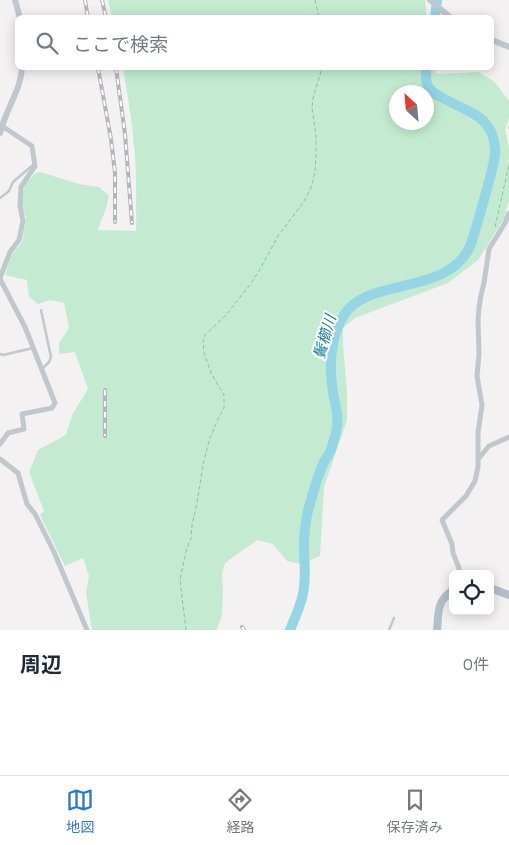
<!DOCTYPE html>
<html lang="ja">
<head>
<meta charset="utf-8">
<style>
	:root { --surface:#fff; --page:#f6f6f7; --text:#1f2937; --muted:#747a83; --line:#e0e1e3; --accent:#2c77d2 }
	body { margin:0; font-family:"Space Grotesk","Noto Sans JP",sans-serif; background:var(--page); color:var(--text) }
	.controls { position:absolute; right:15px; bottom:15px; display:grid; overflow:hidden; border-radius:8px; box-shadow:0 2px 12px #0003 }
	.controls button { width:45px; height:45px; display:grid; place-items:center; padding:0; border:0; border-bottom:1px solid var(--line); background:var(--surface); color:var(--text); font:25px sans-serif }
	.compass { position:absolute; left:389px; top:85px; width:45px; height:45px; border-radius:50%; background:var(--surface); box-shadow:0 2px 12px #0003; rotate:334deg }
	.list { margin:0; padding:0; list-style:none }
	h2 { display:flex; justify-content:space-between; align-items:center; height:65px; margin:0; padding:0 20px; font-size:21px }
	h2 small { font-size:16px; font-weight:400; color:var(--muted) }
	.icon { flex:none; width:28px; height:28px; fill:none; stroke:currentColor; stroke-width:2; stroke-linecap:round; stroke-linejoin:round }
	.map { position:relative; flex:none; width:509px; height:630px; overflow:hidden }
	.search { position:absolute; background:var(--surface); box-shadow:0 2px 12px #0003; left:15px; right:15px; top:15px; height:55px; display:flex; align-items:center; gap:12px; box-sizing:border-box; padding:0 18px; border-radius:8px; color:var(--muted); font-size:19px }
	.sheet { height:145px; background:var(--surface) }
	nav { display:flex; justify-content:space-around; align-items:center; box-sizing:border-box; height:70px; border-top:1px solid var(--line); background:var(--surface); font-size:14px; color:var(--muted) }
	nav a { display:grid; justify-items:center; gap:2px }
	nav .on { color:var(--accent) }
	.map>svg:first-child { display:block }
</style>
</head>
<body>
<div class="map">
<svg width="509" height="630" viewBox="0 0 509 630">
	<rect width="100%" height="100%" fill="#f3f1f1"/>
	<g fill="#c4ebd2" fill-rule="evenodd">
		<path d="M108 0H425L427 17H112Z"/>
		<path d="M123 68H435L436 74 478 72 494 81 509 101V118L505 130 509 148V201L504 219 478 260 448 283 355 318 343 328V346L347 391V420L324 487 320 556 301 564 287 561 273 544 257 540 225 563 222 573 223 589 222 616 217 628V630H92L86 593 89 576 83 558 65 566 40 515 44 511 29 472 38 450 66 435 72 415 88 389 75 352 59 354V343L69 328 64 303 50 300 38 304 29 297 27 280 5 275 11 256 22 242 26 217 21 205 25 184 36 173 40 172 79 184 99 187 109 196 106 208 98 230 136 231C136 202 137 174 134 145 132 119 127 93 123 68ZM396 92H426V122H396Z"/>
	</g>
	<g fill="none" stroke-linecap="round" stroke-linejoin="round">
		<g stroke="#95d5e4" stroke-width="10">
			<path d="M435 18 437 0"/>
			<path d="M290 630C295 617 303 602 304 587 306 573 304 559 304 546 304 534 306 516 310 504 313 492 319 473 324 462 326 458 329 455 330 452 333 444 336 434 337 426 339 415 335 404 333 393 329 367 330 338 344 315 368 276 450 297 471 244 478 222 484 200 490 178 492 168 496 158 495 148 492 114 466 112 443 98 437 95 431 92 428 86 425 81 426 73 426 68"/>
		</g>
		<g stroke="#7fc6a2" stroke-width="1" stroke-dasharray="4 2.5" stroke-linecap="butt">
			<path d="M315 0 319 18"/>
			<path d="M509 126V129"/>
			<path d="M495 227 509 165"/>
			<path d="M186 630 180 580 182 570 187 548 191 538 192 525 197 503 203 465 209 441 217 421 224 408V395L211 373 204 353 203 342 205 335 226 315 249 286 259 271 278 236 303 203 311 188 315 172 316 154V136L312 108 313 98 322 68"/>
		</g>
		<g stroke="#c0c8ce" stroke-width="2.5">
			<path d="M0 198 9 191 13 182 34 164"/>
			<path d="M41 310 51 357 49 362 42 369"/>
			<path d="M0 354 3 355 33 348"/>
			<path d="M389 630 394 618"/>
		</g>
		<g stroke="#c0c8ce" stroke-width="5">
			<path d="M0 278 10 252 19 240 23 221 20 206 21 187 35 166 32 146 2 126"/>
			<path d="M0 279 25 327 55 403 52 408 22 414 24 429 8 433 0 444"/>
			<path d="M479 458 489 446 509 437"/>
			<path d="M0 459 18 473 27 504 35 514 54 552 87 630"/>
			<path d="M459 574V568L453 553 452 544 442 520 466 496 475 481 478 467V433L482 405 477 376 479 354 478 320 479 308 481 295 484 283 489 249 505 223 509 213"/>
		</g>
		<g stroke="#c0c8ce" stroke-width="6">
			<path d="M15 0 20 18"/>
			<path d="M430 0 451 18"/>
			<path d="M492 40 509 47"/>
			<path d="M0 133C2 126 4 120 7 113 13 98 21 85 22 68"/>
		</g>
		<g stroke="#b3c0cc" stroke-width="8">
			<path d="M490 588 509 595"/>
			<path d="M437 630C439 612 436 602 453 590"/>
		</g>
		<g stroke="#b3b6ba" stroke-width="4">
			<g id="rail">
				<path d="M85 0 88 18"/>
				<path d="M102 0 106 18"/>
				<path d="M98 68 111 139 115 173V222"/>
				<path d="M116 68 125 134 132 223"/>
				<path d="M105 390V436"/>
				<path d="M242 627 244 630"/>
			</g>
		</g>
		<use href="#rail" stroke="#fff" stroke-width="2" stroke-dasharray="5.5" stroke-linecap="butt"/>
	</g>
	<g text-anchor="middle" stroke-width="4" stroke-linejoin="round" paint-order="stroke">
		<g font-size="15" font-style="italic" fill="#1a7f97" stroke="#fff">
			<text transform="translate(325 337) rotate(-74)" y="5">鬢櫛川</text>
		</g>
	</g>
</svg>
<div class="controls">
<button><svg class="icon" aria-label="locate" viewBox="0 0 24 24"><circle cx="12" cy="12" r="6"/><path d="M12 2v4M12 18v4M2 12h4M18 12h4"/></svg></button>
</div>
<svg class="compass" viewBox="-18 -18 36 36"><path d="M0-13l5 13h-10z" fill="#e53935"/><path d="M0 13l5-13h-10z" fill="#747a83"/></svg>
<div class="search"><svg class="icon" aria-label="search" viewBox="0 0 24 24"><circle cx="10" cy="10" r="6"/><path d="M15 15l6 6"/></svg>ここで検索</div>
</div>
<section class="sheet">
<h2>周辺<small>0件</small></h2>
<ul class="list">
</ul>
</section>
<nav>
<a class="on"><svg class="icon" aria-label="map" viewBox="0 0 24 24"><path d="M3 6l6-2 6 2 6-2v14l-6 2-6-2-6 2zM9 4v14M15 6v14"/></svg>地図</a>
<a><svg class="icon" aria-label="directions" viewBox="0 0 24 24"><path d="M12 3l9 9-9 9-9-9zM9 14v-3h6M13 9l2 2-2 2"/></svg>経路</a>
<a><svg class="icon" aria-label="saved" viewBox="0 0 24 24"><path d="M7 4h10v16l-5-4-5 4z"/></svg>保存済み</a>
</nav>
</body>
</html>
